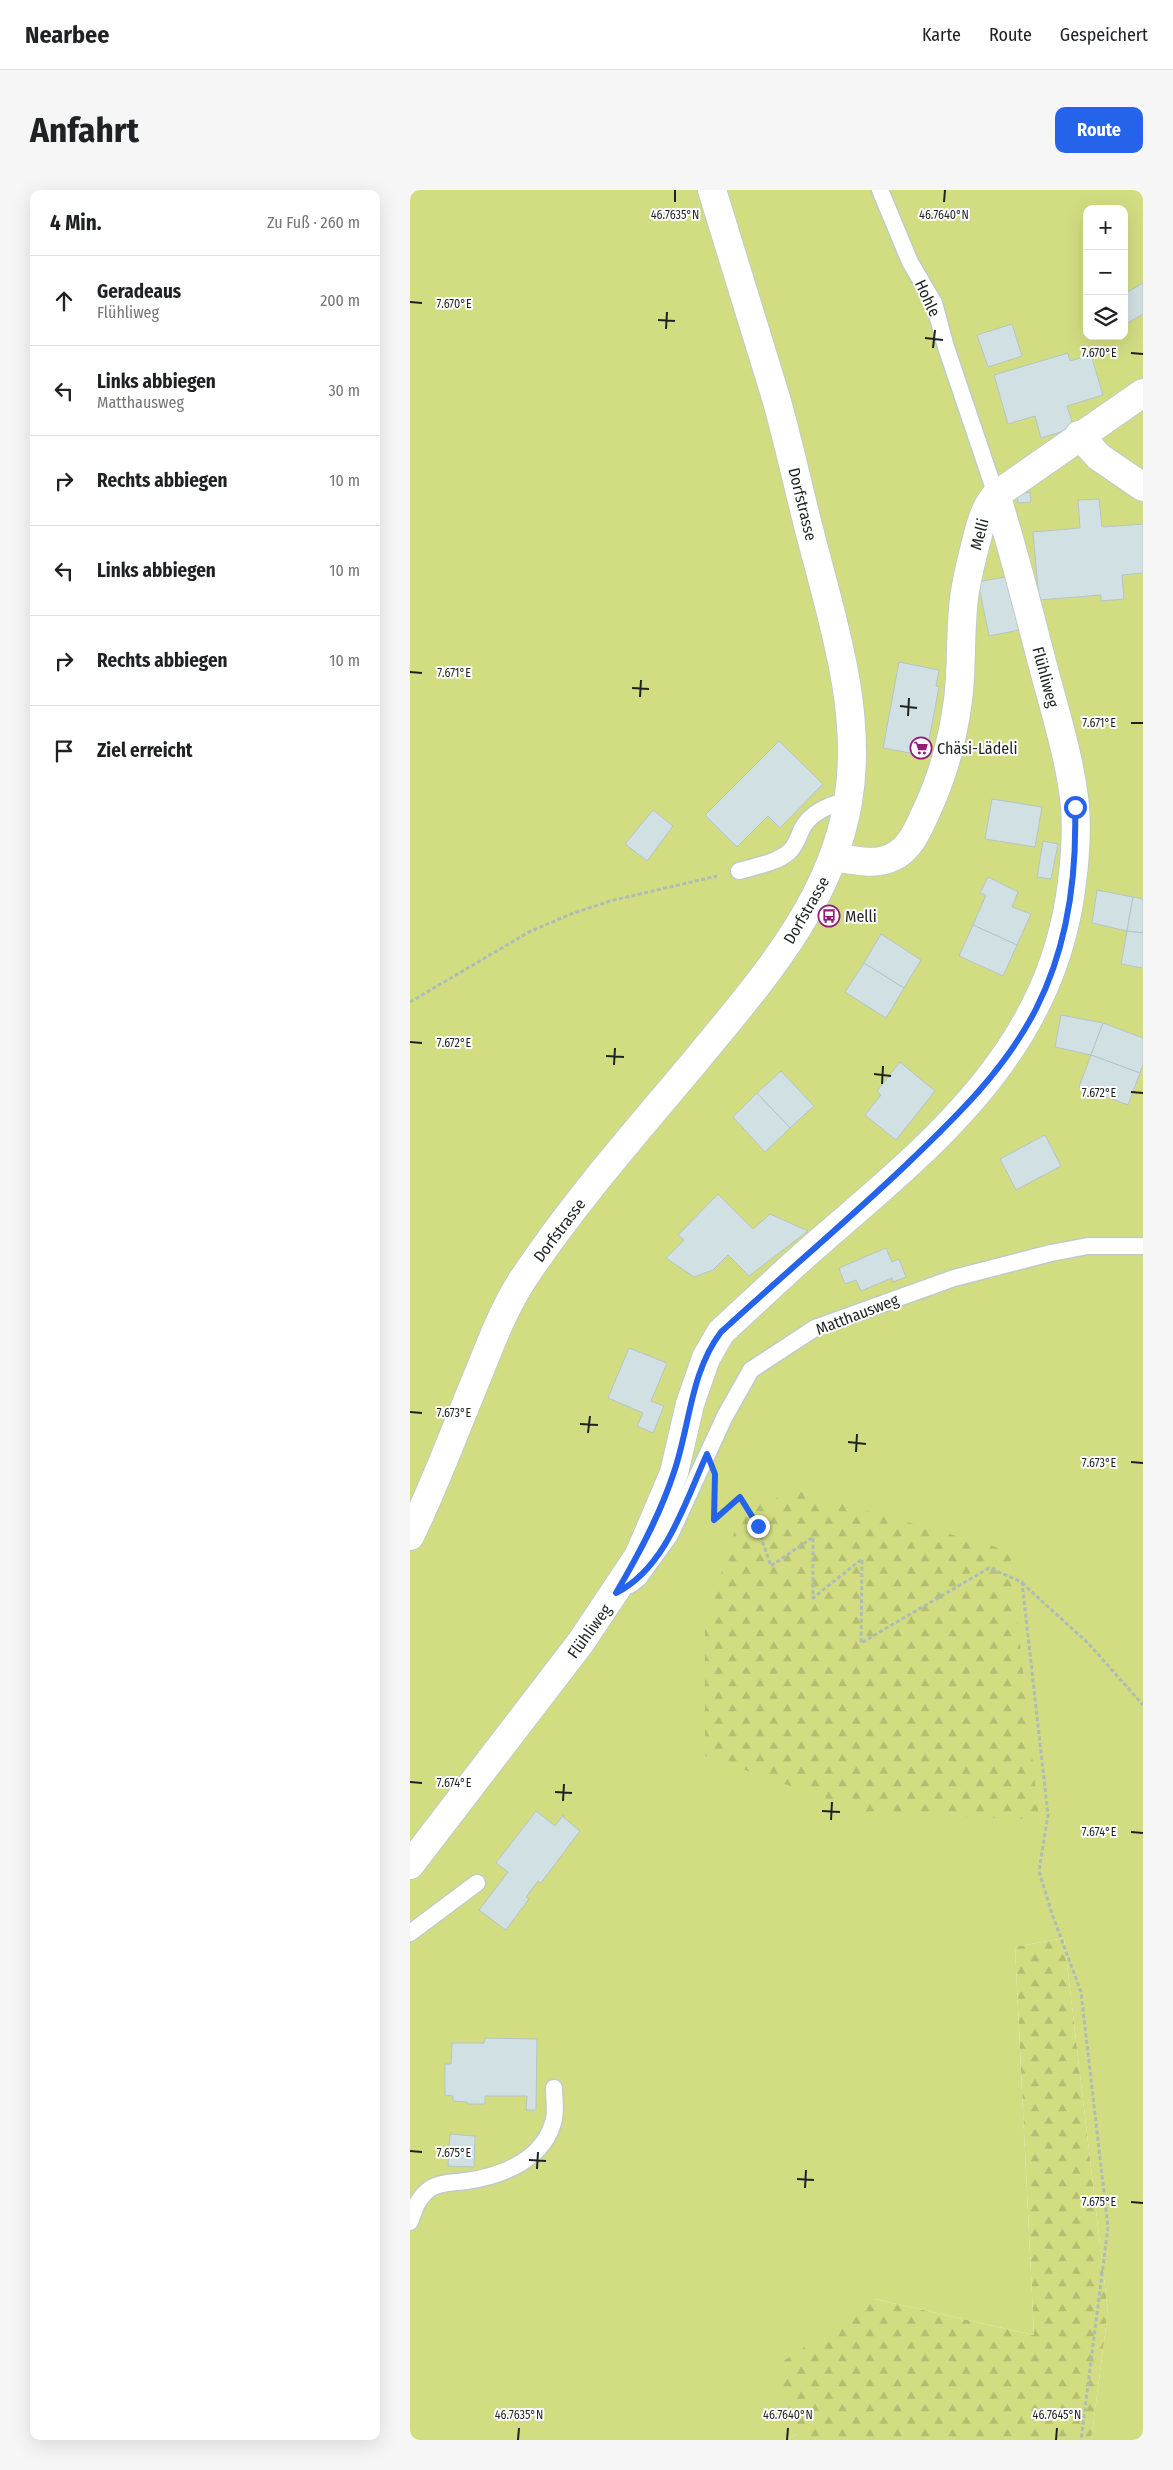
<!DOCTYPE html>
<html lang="de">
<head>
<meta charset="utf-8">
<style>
	:root { --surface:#fff; --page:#f6f6f6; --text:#202124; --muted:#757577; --line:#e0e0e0; --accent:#2563eb }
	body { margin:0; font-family:"Fira Sans Condensed",sans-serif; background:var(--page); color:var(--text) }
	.controls { position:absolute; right:15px; top:15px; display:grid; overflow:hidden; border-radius:10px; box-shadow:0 5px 20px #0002 }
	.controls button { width:45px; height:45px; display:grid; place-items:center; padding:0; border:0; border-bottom:1px solid var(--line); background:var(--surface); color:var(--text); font:25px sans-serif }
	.stop { position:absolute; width:15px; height:15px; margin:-11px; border:4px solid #2563eb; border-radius:50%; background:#fff }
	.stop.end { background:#2563eb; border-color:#fff; box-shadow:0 1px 5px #0008 }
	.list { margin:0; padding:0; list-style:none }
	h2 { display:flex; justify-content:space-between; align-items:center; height:65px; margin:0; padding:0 20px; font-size:21px }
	h2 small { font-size:16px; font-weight:400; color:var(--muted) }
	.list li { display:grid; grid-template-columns:32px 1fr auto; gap:15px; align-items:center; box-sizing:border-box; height:90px; padding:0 20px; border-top:1px solid var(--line) }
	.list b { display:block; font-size:19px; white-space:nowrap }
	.list p { margin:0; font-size:16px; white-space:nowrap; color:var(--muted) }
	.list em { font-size:16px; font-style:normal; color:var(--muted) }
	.icon { flex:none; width:28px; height:28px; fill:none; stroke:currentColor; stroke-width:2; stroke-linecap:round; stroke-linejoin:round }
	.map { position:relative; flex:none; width:733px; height:2250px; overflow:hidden; border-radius:10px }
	header { display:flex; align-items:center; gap:30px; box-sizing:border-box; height:70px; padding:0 25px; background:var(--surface); border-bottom:1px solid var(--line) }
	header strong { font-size:24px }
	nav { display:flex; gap:28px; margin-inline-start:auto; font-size:18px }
	.intro { display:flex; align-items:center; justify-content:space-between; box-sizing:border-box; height:120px; padding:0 30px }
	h1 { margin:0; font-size:35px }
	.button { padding:12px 22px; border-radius:10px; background:var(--accent); color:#fff; font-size:18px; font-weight:700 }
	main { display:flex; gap:30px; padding:0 30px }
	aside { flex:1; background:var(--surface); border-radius:10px; box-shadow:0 5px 20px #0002 }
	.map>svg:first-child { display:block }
</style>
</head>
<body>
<header>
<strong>Nearbee</strong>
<nav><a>Karte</a><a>Route</a><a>Gespeichert</a></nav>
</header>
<div class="intro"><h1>Anfahrt</h1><a class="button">Route</a></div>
<main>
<aside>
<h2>4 Min.<small>Zu Fuß · 260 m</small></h2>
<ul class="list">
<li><svg class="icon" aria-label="ahead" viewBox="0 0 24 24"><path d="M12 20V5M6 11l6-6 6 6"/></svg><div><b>Geradeaus</b><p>Flühliweg</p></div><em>200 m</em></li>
<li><svg class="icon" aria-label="left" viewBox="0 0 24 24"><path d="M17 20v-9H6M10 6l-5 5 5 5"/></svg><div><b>Links abbiegen</b><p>Matthausweg</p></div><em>30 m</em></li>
<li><svg class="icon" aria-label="right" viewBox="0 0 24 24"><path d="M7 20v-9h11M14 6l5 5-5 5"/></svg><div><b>Rechts abbiegen</b></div><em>10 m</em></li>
<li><svg class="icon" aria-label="left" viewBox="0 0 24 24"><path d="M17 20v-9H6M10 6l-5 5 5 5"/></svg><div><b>Links abbiegen</b></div><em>10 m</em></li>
<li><svg class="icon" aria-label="right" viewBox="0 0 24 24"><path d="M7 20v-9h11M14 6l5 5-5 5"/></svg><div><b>Rechts abbiegen</b></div><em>10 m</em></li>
<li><svg class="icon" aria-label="arrive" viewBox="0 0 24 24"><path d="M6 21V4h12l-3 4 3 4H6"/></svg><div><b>Ziel erreicht</b></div></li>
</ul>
</aside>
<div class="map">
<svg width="733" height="2250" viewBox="0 0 733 2250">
	<defs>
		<pattern id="forest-firs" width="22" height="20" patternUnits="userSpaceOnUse" patternTransform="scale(1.25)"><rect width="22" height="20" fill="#d2dd82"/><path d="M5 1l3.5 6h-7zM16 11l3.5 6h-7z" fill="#b4bd70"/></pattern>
	</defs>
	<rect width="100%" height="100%" fill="#edfdf9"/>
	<path fill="#d2dd82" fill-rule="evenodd" d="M0 0H733V2250H681L698 2122 654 1748 605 1757 624 2145 465 2109 387 2244 375 2250H0ZM677 19H714V146H677Z"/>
	<g fill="url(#forest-firs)">
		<path d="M387 1301 600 1361 629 1629 463 1625 295 1566V1434L331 1321Z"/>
		<path d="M654 1748 698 2122 681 2250H375L387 2244 366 2176 465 2109 624 2145 605 1757Z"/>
	</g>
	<g fill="#d1e0e3" stroke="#b5c4c7">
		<path d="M733 93V124L714 135V104Z"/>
		<path d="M602 134 612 166 578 177 567 145Z"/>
		<path d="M658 163 660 171 681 165 693 205 657 216 664 238 631 248 625 226 598 234 584 185Z"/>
		<path d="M620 302 621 312 608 313 607 304Z"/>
		<path d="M689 309 692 337 733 334V383L712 385 714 409 691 411V405L629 410 623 342 670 338 668 310Z"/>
		<path d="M600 386 609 440 579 446 568 392Z"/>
		<path d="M489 472 529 480 526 496 529 497 516 566 473 558Z"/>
		<path d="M369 551 413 594 370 638 358 626 327 657 295 625Z"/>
		<path d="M582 609 632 617 625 657 575 649Z"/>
		<path d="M243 620 263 636 237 671 215 654Z"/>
		<path d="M633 651 648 654 641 689 627 687Z"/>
		<path d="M578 687 608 702 602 717 621 724 607 755 563 735 576 705 570 703Z"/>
		<path d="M687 700 723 707 717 741 682 733Z"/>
		<path d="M723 707 733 709V743L717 741Z"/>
		<path d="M563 735 607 755 593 786 549 766Z"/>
		<path d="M717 741 733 743V778L711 774Z"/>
		<path d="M471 744 511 770 494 798 454 773Z"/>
		<path d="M454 773 494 798 476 828 435 802Z"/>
		<path d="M651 825 693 833 681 865 645 857Z"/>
		<path d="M693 833 733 848V875L730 883 681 865Z"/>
		<path d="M681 865 730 883 718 915 669 897Z"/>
		<path d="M490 872 525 901 486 950 455 925 471 905 467 901Z"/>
		<path d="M371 881 404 916 380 938 347 903Z"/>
		<path d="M347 903 380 938 355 962 323 927Z"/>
		<path d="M635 945 651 976 606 1000 590 969Z"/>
		<path d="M308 1004 343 1039 360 1024 398 1041 339 1086 318 1065 303 1080 284 1087 256 1068 274 1050 268 1045Z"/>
		<path d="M476 1058 482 1072 489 1069 496 1087 483 1092 482 1088 451 1101 446 1090 435 1094 429 1078Z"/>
		<path d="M219 1158 257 1173 241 1211 254 1216 243 1243 227 1236 233 1223 198 1208Z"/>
		<path d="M126 1621 145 1636 154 1624 153 1627 170 1641 131 1693 128 1691 116 1707 119 1709 96 1740 69 1720 98 1682 86 1673Z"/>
		<path d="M75 1848 127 1849 126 1920H116L117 1906H75V1914H58L57 1912 43 1911V1906L35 1905V1874H41L42 1853H74Z"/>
		<path d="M40 1944 65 1946 64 1977 38 1976Z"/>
	</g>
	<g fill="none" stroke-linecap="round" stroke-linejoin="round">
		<g stroke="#bdccc8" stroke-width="19">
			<g id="service">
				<path d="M470 0 500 72 524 113 536 157 586 305"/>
				<path d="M329 681C346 676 367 673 380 661 386 655 388 648 391 641 399 622 420 615 438 610"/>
				<path d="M220 1395 229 1388 260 1345 315 1226 341 1180 405 1138 544 1088 641 1063 678 1056H733"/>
				<path d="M0 1743 67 1693"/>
				<path d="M0 2032C4 2021 7 2010 16 2002 26 1992 42 1993 56 1991 93 1986 135 1969 144 1929 146 1920 144 1908 144 1898"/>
			</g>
		</g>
		<g stroke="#bdccc8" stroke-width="30">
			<g id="minor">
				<path d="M669 245 689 267 733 297"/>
				<path d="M424 667C442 670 466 676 483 667 501 658 508 639 516 622 533 586 543 549 548 510 552 480 550 449 553 419 554 398 560 377 565 356 570 337 573 320 586 305L733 203"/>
				<path d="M0 1675 171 1452 229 1365 264 1283 280 1214 296 1168 311 1142C345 1111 378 1079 413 1049 528 950 639 859 661 700 665 672 667 644 665 616 660 568 645 522 633 476 618 419 604 361 586 305"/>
			</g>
		</g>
		<g stroke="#bdccc8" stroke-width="30">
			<path id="tertiary" d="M0 1346C26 1293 47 1235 70 1180 82 1150 94 1119 111 1092 163 1013 227 941 288 868 351 791 421 713 438 612 453 523 423 432 401 347 389 301 379 254 366 208 345 139 323 69 302 0"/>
		</g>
		<g stroke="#aebbb7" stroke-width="3" stroke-dasharray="4 2.5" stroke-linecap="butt">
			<path d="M0 812 119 742 161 724 200 711 307 686"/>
			<path d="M304 1311V1330L330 1307 347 1336 361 1376 403 1347V1408L452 1369 451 1453 579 1378 612 1392 638 1625 629 1681 642 1724 671 1802 698 2037 671 2250"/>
			<path d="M612 1393 678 1453 733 1515"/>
		</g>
		<use href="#service" stroke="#fff" stroke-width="16"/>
		<use href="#minor" stroke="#fff" stroke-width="28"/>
		<use href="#tertiary" stroke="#fff" stroke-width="28"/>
	</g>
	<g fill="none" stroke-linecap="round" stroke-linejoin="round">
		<path stroke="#2563eb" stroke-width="6" d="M348 1336 330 1307 304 1330 305 1284 297 1264C275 1312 256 1378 206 1403 229 1364 250 1325 264 1282 280 1236 280 1183 311 1142 372 1086 436 1032 496 975 545 928 595 880 626 819 658 756 667 686 665 617"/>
	</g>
	<path fill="none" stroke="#1d2321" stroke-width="2" d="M265 12V0M534 12 535 0M0 112 12 113M248 130 265 131M256 139 257 122M515 148 533 150M523 158 525 140M721 163 733 164M0 482 12 483M222 498 239 499M230 507 231 490M490 516 507 518M498 526 499 508M721 533H733M0 852 12 853M196 866 214 867M204 875 205 858M464 884 481 886M472 894 473 876M721 902 733 903M0 1222 12 1223M170 1234 188 1235M178 1243 180 1226M438 1252 456 1254M446 1262 447 1244M721 1272 733 1273M0 1592 12 1593M145 1602 162 1603M153 1611 154 1594M412 1621 430 1622M421 1630 422 1612M721 1642 733 1643M0 1961 12 1962M119 1970 136 1971M127 1979 128 1962M387 1989 404 1990M395 1998 396 1980M721 2012 733 2013M108 2250 109 2238M377 2250 378 2238M646 2250 647 2238"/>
	<defs>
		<g id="supermarket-ring" transform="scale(1.125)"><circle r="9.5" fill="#fff" stroke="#931c7a" stroke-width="1.5"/><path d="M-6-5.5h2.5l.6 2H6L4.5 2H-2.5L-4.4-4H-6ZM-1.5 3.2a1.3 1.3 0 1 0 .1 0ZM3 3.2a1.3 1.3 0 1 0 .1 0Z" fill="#931c7a"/></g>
		<g id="bus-ring" transform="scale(1.125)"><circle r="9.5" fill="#fff" stroke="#931c7a" stroke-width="1.5"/><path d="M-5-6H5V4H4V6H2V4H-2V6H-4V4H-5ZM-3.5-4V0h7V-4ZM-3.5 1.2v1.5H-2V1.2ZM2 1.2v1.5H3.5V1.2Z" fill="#931c7a"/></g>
	</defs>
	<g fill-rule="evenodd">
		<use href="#supermarket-ring" x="511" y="558"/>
		<use href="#bus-ring" x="419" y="726"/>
	</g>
	<g text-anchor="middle" stroke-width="4" stroke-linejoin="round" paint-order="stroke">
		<g font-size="16" fill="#1d2321" stroke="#fff">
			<text transform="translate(518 108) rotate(65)" y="6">Hohle</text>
			<text transform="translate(393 314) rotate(76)" y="6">Dorfstrasse</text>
			<text transform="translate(569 344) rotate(-75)" y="6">Melli</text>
			<text transform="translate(636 487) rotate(75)" y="6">Flühliweg</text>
			<text transform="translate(396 720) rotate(-60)" y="6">Dorfstrasse</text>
			<text transform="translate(149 1040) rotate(-53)" y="6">Dorfstrasse</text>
			<text transform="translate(447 1124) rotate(-21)" y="6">Matthausweg</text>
			<text transform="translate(179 1441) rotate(-54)" y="6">Flühliweg</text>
		</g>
		<g font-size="16" fill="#1d2321" stroke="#fff" text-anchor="start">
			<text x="527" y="564">Chäsi-Lädeli</text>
			<text x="435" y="732">Melli</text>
		</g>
	</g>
	<g font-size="12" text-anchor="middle" fill="#1d2321" stroke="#fff" stroke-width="4" stroke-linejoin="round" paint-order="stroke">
		<text x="265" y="29">46.7635°N</text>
		<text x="534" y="29">46.7640°N</text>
		<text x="44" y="118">7.670°E</text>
		<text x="689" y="167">7.670°E</text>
		<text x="44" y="487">7.671°E</text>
		<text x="689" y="537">7.671°E</text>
		<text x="44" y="857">7.672°E</text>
		<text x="689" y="907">7.672°E</text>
		<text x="44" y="1227">7.673°E</text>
		<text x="689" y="1277">7.673°E</text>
		<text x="44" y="1597">7.674°E</text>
		<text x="689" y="1646">7.674°E</text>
		<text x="44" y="1967">7.675°E</text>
		<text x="689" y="2016">7.675°E</text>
		<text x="109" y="2229">46.7635°N</text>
		<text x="378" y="2229">46.7640°N</text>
		<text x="647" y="2229">46.7645°N</text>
	</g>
</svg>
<div class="controls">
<button>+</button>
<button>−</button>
<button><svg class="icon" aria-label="layers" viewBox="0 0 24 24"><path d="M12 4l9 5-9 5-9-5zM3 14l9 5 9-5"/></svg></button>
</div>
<div class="stop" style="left:665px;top:617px"></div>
<div class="stop end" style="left:348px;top:1336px"></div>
</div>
</main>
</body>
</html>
